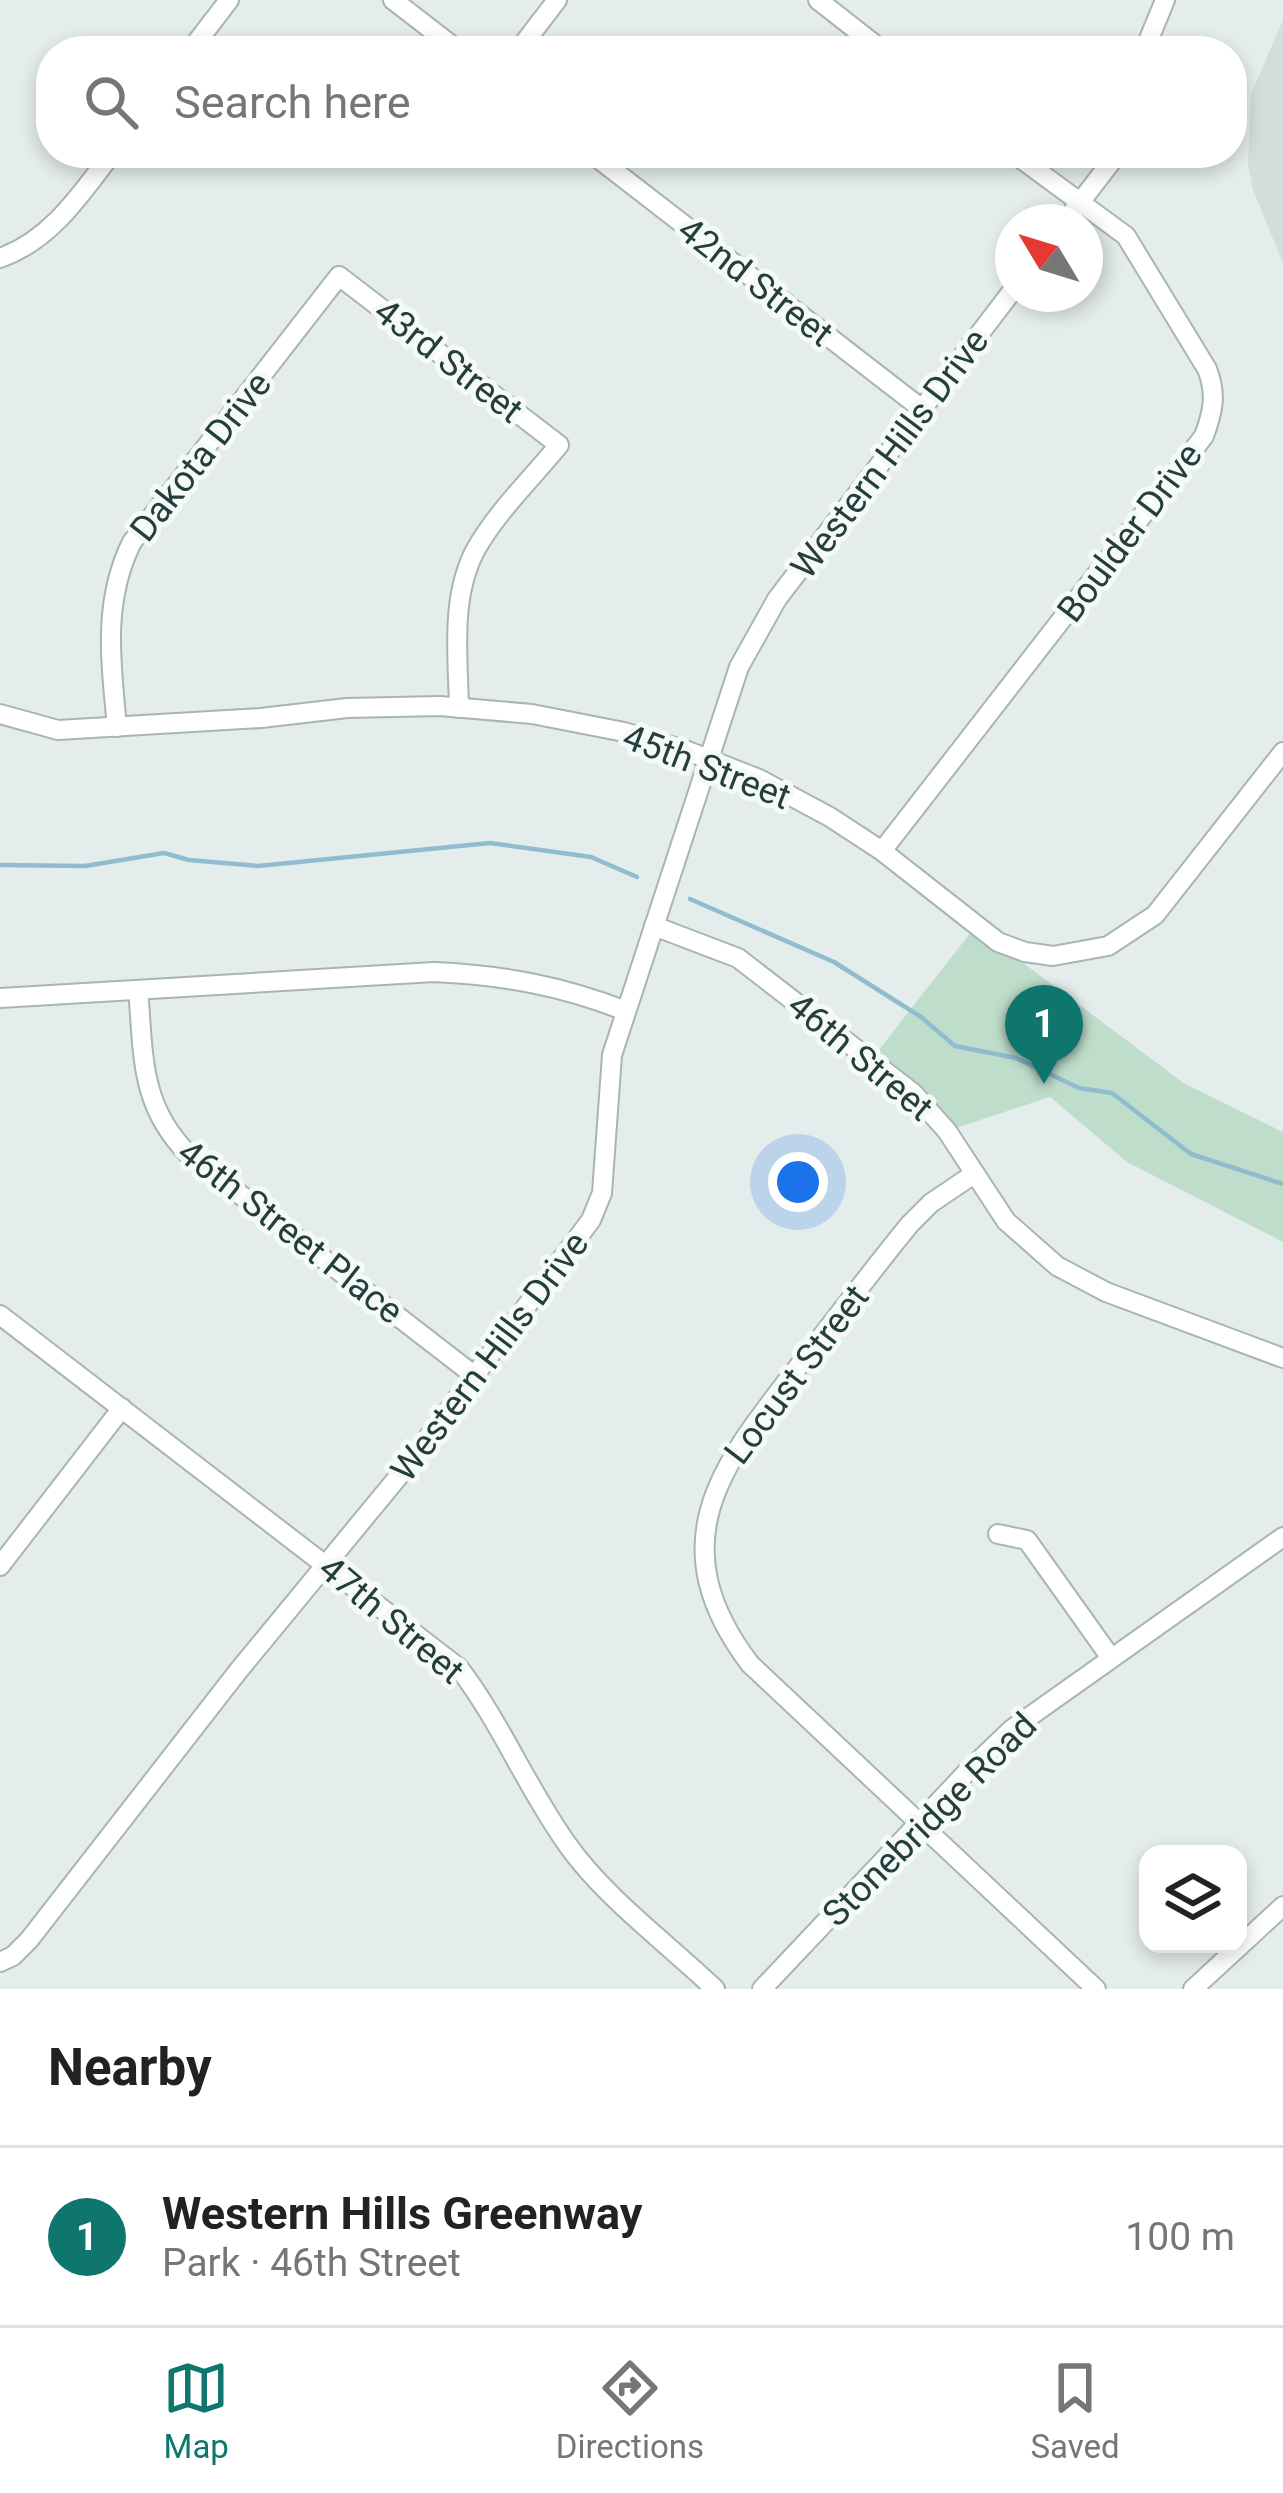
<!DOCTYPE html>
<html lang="en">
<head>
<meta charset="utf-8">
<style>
	:root { --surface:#fff; --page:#f2f2f2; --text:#222; --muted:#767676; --line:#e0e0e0; --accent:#0f766e }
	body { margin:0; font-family:Roboto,sans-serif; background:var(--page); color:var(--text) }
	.controls { position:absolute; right:36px; bottom:36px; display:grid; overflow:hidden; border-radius:24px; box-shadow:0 6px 18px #0003 }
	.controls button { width:108px; height:108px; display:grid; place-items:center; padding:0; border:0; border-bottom:3px solid var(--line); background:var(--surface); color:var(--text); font:60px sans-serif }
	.compass { position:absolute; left:995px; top:204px; width:108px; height:108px; border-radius:50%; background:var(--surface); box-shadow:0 6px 18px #0003; rotate:308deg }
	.you { position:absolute; left:798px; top:1182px; width:42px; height:42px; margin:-30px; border:9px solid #fff; border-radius:50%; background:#1a73e8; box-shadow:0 0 0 18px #1a73e833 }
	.badge { display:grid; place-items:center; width:78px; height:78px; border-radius:50%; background:var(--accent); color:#fff; font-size:39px; font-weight:700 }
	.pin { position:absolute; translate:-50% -99px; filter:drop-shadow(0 3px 6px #0008) }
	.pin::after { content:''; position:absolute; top:63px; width:42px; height:36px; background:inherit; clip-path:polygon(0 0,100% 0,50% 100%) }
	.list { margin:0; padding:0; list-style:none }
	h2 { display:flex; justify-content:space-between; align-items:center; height:156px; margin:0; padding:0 48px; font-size:51px }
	h2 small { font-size:39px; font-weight:400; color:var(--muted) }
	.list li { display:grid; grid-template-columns:78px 1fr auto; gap:36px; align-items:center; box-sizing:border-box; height:180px; padding:0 48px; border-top:3px solid var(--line) }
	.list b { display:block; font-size:45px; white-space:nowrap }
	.list p { margin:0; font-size:39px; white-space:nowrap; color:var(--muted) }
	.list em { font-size:39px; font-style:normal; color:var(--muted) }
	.icon { flex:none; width:66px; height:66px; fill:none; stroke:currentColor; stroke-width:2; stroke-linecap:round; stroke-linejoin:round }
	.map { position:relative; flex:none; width:1283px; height:1989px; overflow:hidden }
	.search { position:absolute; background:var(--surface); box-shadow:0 6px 18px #0003; left:36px; right:36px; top:36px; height:132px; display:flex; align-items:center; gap:30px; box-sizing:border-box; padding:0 42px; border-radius:48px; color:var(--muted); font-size:45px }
	.sheet { height:336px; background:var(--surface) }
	nav { display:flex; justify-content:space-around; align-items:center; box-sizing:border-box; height:168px; border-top:3px solid var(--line); background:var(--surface); font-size:33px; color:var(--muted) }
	nav a { display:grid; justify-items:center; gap:6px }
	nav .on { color:var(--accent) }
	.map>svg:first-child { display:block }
</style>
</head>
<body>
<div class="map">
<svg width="1283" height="1989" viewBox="0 0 1283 1989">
	<rect width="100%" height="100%" fill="#e4edeb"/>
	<path fill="#d3ddda" d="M1283 20V263L1253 190 1248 164 1251 94Z"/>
	<path fill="#bfddcb" d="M975 927 1185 1084 1283 1132V1242L1127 1162 1050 1097 947 1131 871 1060Z"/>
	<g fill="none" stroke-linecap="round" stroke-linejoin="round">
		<g stroke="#8fbccf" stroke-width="4.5">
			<path d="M0 865 85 866 164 853 189 860 258 866 490 843 591 857 637 877"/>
			<path d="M690 899 834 962 921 1017 955 1046 1016 1058 1079 1088 1112 1093 1191 1154 1283 1184"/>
		</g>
		<g stroke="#a7b5b3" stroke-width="22">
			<g id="minor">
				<path d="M393 0 459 51"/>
				<path d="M818 0 883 51"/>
				<path d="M190 51 229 0"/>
				<path d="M518 51 557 0"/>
				<path d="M1144 51 1165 0"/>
				<path d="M591 153 922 409"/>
				<path d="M1065 222 1118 153"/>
				<path d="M0 258C51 240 81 194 112 153"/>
				<path d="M0 714 58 730 261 718 347 708 440 706 532 714 624 732 685 750 759 779 830 817 882 851 998 942 1025 952 1053 956 1108 946 1155 915 1283 752"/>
				<path d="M117 727C111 663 102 602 132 542L339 276 559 445C532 478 497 512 476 549 450 597 458 656 459 708"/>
				<path d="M882 851 1204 436C1213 412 1217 394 1207 369L1126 236 1013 153"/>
				<path d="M654 926 738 958 913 1093 947 1131 1006 1221 1057 1266 1106 1292 1283 1358"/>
				<path d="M138 990C144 1055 139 1105 189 1155L475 1376"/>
				<path d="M0 998 434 972C503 975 562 986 626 1011"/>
				<path d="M974 1174 931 1203 910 1224C873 1269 838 1316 802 1362 723 1463 657 1541 750 1664L1096 1989"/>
				<path d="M0 1315 459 1668C501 1723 527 1788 567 1844 604 1897 668 1944 715 1989"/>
				<path d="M998 1534 1027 1540 1111 1658"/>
				<path d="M0 1566 122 1408"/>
				<path d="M0 1962 13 1956 29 1940 239 1670 403 1471 591 1220 602 1193 612 1055 739 667 777 599 1013 290"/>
				<path d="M762 1989 966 1773 1012 1729 1283 1537"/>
				<path d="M1193 1989 1283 1906"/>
			</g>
		</g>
		<use href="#minor" stroke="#fff" stroke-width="18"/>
	</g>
	<g text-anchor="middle" stroke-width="10" stroke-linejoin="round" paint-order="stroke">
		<g font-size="36" fill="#243e3b" stroke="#f5faf8">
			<text transform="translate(756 281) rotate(38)" y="13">42nd Street</text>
			<text transform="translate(449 360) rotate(38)" y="13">43rd Street</text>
			<text transform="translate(889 453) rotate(-53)" y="13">Western Hills Drive</text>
			<text transform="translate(200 456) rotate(-52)" y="13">Dakota Drive</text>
			<text transform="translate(1129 532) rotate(-53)" y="13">Boulder Drive</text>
			<text transform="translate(707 766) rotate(21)" y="13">45th Street</text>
			<text transform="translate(861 1056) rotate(40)" y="13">46th Street</text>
			<text transform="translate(291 1231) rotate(38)" y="13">46th Street Place</text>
			<text transform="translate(489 1356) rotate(-53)" y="13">Western Hills Drive</text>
			<text transform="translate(796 1374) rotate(-53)" y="13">Locust Street</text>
			<text transform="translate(392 1619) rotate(40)" y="13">47th Street</text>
			<text transform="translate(929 1819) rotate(-45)" y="13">Stonebridge Road</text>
		</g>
	</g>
</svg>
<div class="controls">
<button><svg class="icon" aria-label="layers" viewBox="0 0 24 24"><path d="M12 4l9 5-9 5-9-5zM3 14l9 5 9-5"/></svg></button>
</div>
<svg class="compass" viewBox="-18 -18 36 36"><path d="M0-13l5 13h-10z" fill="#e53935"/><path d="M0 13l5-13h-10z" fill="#767676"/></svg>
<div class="you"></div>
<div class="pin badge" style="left:1044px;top:1084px">1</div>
<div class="search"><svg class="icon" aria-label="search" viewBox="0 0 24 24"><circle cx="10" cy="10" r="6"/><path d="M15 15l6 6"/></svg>Search here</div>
</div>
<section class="sheet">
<h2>Nearby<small></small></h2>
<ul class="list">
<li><span class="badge">1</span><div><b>Western Hills Greenway</b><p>Park · 46th Street</p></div><em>100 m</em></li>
</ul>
</section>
<nav>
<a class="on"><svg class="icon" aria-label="map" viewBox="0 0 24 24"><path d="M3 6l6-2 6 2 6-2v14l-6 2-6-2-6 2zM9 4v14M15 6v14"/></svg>Map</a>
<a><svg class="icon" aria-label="directions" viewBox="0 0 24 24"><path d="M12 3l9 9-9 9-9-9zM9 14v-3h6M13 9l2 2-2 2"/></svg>Directions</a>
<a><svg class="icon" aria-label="saved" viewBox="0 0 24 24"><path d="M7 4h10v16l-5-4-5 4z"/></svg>Saved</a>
</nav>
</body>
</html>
